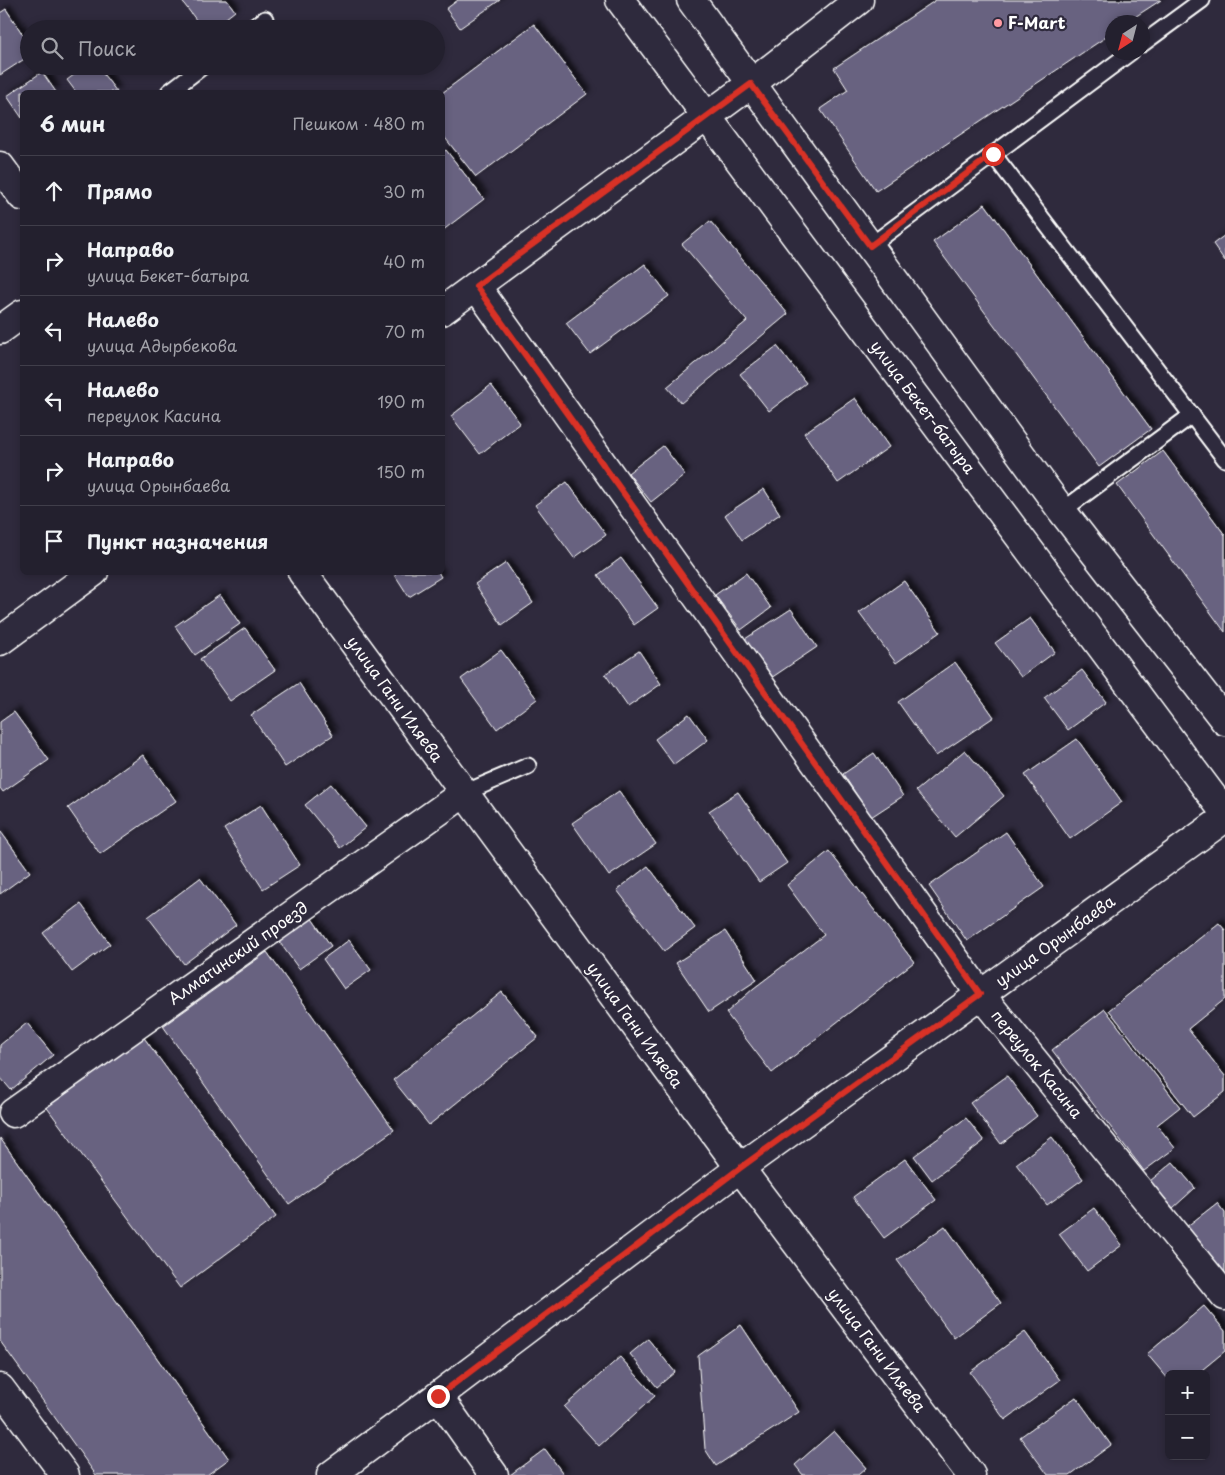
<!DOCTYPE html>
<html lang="ru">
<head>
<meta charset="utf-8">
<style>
	:root { --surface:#23202e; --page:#2f2d3a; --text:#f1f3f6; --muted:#a3a3aa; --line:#403e4a }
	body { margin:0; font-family:"Playpen Sans",sans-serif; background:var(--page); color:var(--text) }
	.controls { position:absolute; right:15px; bottom:15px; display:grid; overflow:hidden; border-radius:8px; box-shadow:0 2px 8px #0003 }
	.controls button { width:45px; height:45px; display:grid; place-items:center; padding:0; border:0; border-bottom:1px solid var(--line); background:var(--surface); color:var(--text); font:25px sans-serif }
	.compass { position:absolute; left:1105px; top:15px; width:45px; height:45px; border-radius:50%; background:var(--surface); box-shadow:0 2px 8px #0003; rotate:216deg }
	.stop { position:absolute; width:15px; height:15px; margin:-11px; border:4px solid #d93025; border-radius:50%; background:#fff }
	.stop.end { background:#d93025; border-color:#fff; box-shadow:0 1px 5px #0008 }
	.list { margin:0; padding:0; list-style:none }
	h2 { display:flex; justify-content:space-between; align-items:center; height:65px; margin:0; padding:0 20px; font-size:21px }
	h2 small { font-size:16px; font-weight:400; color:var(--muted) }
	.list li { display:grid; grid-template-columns:32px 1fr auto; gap:15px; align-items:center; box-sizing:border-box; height:70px; padding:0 20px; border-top:1px solid var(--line) }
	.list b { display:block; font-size:19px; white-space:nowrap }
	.list p { margin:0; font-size:16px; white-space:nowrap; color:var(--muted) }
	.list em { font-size:16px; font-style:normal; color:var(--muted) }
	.icon { flex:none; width:28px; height:28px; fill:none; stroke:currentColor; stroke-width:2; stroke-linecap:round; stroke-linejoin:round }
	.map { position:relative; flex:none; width:1225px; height:1475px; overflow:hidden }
	.search { position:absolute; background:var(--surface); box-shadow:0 2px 8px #0003; left:20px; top:20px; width:425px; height:55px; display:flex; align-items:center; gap:12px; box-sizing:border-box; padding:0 18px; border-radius:28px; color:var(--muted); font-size:19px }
	.panel { position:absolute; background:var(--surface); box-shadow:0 2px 8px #0003; left:20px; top:90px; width:425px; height:485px; border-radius:8px }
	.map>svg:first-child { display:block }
</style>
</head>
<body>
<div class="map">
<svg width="1225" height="1475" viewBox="0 0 1225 1475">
	<defs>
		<filter id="shadow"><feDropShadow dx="4.5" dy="-4.5" stdDeviation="2.5" flood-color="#0009"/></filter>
	</defs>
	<rect width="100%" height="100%" fill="#2f2a3d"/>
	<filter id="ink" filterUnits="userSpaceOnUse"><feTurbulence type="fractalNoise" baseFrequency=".02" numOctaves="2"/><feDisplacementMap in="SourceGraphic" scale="10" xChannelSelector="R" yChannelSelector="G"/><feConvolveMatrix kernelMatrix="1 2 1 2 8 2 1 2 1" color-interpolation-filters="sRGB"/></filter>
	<g filter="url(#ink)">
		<g fill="#686280" stroke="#fff" filter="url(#shadow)">
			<path d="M181 0H227L235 11 212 29H203Z"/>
			<path d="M458 0H500L460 28 446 9Z"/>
			<path d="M936 0H1161L1127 22H1112V33L876 191 820 109 848 90 834 68Z"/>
			<path d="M6 9 29 44V56L0 75V13Z"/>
			<path d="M534 24 587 94 476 177 442 134V93Z"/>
			<path d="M86 66H97L117 92H76L67 80Z"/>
			<path d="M42 72 56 92H22V118L7 96Z"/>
			<path d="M446 150 484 199 442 231V153Z"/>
			<path d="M985 204 1151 429 1099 467 933 242Z"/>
			<path d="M710 221 788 314 681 403 667 387 747 321 682 244Z"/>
			<path d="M1225 235V261L1213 244Z"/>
			<path d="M645 264 669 296 590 354 566 323Z"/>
			<path d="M777 346 806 383 769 411 740 374Z"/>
			<path d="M491 385 520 423 480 454 451 416Z"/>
			<path d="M855 398 889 447 838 483 804 433Z"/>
			<path d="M663 446 685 475 651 502 628 473Z"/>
			<path d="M1163 451 1225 535V632L1117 485Z"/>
			<path d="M567 482 606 535 574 558 535 505Z"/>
			<path d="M764 489 780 514 742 540 725 515Z"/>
			<path d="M621 558 658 608 634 625 598 575Z"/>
			<path d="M506 563 533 603 502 625 475 584Z"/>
			<path d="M393 572H438L441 577 409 597Z"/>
			<path d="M746 573 771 608 741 630 715 595Z"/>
			<path d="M904 581 940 632 896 663 859 613Z"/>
			<path d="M220 595 240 624 195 655 175 626Z"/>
			<path d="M791 609 817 647 771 678 745 639Z"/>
			<path d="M1030 618 1055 652 1021 677 995 643Z"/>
			<path d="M245 628 275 670 230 701 200 659Z"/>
			<path d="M501 650 537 699 497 729 461 679Z"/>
			<path d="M639 651 661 684 628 707 605 674Z"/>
			<path d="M955 662 994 717 936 756 898 702Z"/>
			<path d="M1082 670 1106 702 1068 730 1044 698Z"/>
			<path d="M299 683 333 735 285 767 251 715Z"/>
			<path d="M14 712 49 760 3 792 0 788V722Z"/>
			<path d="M689 714 708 740 674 765 655 739Z"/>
			<path d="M1077 739 1122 802 1070 839 1025 775Z"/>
			<path d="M965 750 1004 796 955 837 916 791Z"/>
			<path d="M874 753 903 796 871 817 843 774Z"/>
			<path d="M143 755 176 801 100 854 68 808Z"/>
			<path d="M331 784 366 827 340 848 305 805Z"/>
			<path d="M619 791 656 844 609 876 572 823Z"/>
			<path d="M738 792 787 863 759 882 709 811Z"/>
			<path d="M261 805 300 865 263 889 224 829Z"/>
			<path d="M1 832 30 872 0 894V833Z"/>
			<path d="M1006 832 1044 887 967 941 929 886Z"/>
			<path d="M829 851 914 962 772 1073 726 1013 754 988 824 935 787 885Z"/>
			<path d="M648 866 695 928 664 951 617 890Z"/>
			<path d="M200 878 236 925 184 964 148 917Z"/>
			<path d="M81 904 110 944 72 972 43 933Z"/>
			<path d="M308 913 331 946 299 969 275 936Z"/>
			<path d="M1219 923 1225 930V999L1188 1029 1225 1076V1092L1193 1117 1109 1010Z"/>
			<path d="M725 931 757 980 709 1012 676 963Z"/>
			<path d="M349 940 371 970 344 989 323 959Z"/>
			<path d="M267 952 394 1130 289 1204 163 1026Z"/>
			<path d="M502 992 538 1037 429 1125 393 1080Z"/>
			<path d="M1105 1009 1180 1107 1157 1125 1175 1148 1144 1171 1052 1050Z"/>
			<path d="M27 1023 53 1055 11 1090 0 1077V1045Z"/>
			<path d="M142 1035 276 1217 180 1288 45 1105Z"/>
			<path d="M1007 1076 1037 1116 1001 1144 970 1103Z"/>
			<path d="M966 1118 984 1141 932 1180 914 1156Z"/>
			<path d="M1052 1137 1083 1179 1047 1205 1016 1164Z"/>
			<path d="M0 1138 229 1459 207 1475H96L0 1341Z"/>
			<path d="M905 1159 936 1200 884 1238 853 1197Z"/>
			<path d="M1173 1162 1195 1188 1173 1208 1150 1181Z"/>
			<path d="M1217 1203 1225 1213V1276L1181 1231Z"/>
			<path d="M1094 1208 1122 1245 1087 1271 1059 1234Z"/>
			<path d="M945 1226 1001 1303 954 1338 897 1260Z"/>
			<path d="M1204 1306 1225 1331V1351L1197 1374H1169V1380L1147 1354Z"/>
			<path d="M741 1325 799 1412 716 1466 705 1449 698 1356Z"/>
			<path d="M1025 1332 1060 1380 1005 1420 970 1372Z"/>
			<path d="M648 1339 675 1372 657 1387 630 1354Z"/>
			<path d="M620 1357 655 1396 599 1446 564 1407Z"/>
			<path d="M1076 1397 1111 1445 1070 1475H1048L1020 1437Z"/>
			<path d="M834 1431 866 1468 858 1475H803L795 1465Z"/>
			<path d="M545 1449 564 1475H510Z"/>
		</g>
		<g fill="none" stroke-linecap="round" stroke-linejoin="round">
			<g stroke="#fff" stroke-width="19">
				<g id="service">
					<path d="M251 29 265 19"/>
					<path d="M1142 44 1202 0"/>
					<path d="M169 92 203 66"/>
					<path d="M993 154 1225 459"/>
					<path d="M870 246 1131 52"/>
					<path d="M1062 511 1192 415"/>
					<path d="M464 793 528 766"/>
				</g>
			</g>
			<g stroke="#fff" stroke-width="31">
				<g id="minor">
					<path d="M620 0 1225 813"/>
					<path d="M691 0 1062 511 1225 721"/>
					<path d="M0 166 22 196"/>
					<path d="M476 286 980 994 1225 1296"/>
					<path d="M0 330 22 314"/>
					<path d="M13 1113 464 793"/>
					<path d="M0 1388 65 1475"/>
					<path d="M438 1396 494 1475"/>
					<path d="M331 1475 438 1396 740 1168 1225 818"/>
				</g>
			</g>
			<g stroke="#fff" stroke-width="31">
				<path id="tertiary" d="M302 572 740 1168 971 1475"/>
			</g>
			<g stroke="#fff" stroke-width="31">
				<g id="secondary">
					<path d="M442 311 751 84 859 0"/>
					<path d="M0 641 94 572"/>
				</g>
			</g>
			<use href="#service" stroke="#2f2a3d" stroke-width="15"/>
			<use href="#minor" stroke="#2f2a3d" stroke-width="28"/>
			<use href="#tertiary" stroke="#2f2a3d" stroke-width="28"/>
			<use href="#secondary" stroke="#2f2a3d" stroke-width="28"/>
		</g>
	</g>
	<g fill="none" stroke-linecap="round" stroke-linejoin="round" filter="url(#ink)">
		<path stroke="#d93025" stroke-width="6" d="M438 1396 740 1168 980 994 476 286 751 84 870 246 993 154"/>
	</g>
	<circle fill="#ff9aa2" stroke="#2f2a3d" stroke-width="2" cx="998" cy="23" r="5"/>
	<g text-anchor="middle" stroke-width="4.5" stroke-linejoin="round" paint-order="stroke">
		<g font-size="16" font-weight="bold" fill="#fff" stroke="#2f2a3d" text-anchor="start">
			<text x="1008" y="29">F-Mart</text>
		</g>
		<g font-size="16" fill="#fff" stroke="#2f2a3d">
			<text transform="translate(923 407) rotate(53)" y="6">улица Бекет-батыра</text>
			<text transform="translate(395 699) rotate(54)" y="6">улица Гани Иляева</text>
			<text transform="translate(1055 941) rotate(-36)" y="6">улица Орынбаева</text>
			<text transform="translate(238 953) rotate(-35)" y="6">Алматинский проезд</text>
			<text transform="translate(635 1025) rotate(54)" y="6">улица Гани Иляева</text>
			<text transform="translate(1037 1064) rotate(51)" y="6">переулок Касина</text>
			<text transform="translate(877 1350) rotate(53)" y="6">улица Гани Иляева</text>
		</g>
	</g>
</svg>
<div class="controls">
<button>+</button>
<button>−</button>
</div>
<svg class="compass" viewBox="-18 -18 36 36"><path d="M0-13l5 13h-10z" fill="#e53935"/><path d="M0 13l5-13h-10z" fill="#a3a3aa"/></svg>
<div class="stop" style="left:993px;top:154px"></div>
<div class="stop end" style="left:438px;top:1396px"></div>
<div class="search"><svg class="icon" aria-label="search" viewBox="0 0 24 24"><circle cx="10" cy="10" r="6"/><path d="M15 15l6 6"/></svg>Поиск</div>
<section class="panel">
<h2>6 мин<small>Пешком · 480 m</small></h2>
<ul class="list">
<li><svg class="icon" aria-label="ahead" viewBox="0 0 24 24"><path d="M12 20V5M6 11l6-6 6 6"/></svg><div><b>Прямо</b></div><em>30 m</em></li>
<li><svg class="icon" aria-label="right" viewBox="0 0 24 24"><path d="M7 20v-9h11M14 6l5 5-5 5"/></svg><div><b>Направо</b><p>улица Бекет-батыра</p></div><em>40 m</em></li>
<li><svg class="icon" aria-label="left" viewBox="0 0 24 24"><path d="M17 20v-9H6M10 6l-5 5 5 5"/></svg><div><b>Налево</b><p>улица Адырбекова</p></div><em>70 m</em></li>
<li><svg class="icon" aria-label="left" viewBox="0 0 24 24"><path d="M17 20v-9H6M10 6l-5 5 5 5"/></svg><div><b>Налево</b><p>переулок Касина</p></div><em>190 m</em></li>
<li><svg class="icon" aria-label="right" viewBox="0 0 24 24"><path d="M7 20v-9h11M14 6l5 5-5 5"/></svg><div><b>Направо</b><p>улица Орынбаева</p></div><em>150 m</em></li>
<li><svg class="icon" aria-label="arrive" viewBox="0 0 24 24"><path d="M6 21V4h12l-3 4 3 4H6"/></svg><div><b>Пункт назначения</b></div></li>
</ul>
</section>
</div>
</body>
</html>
